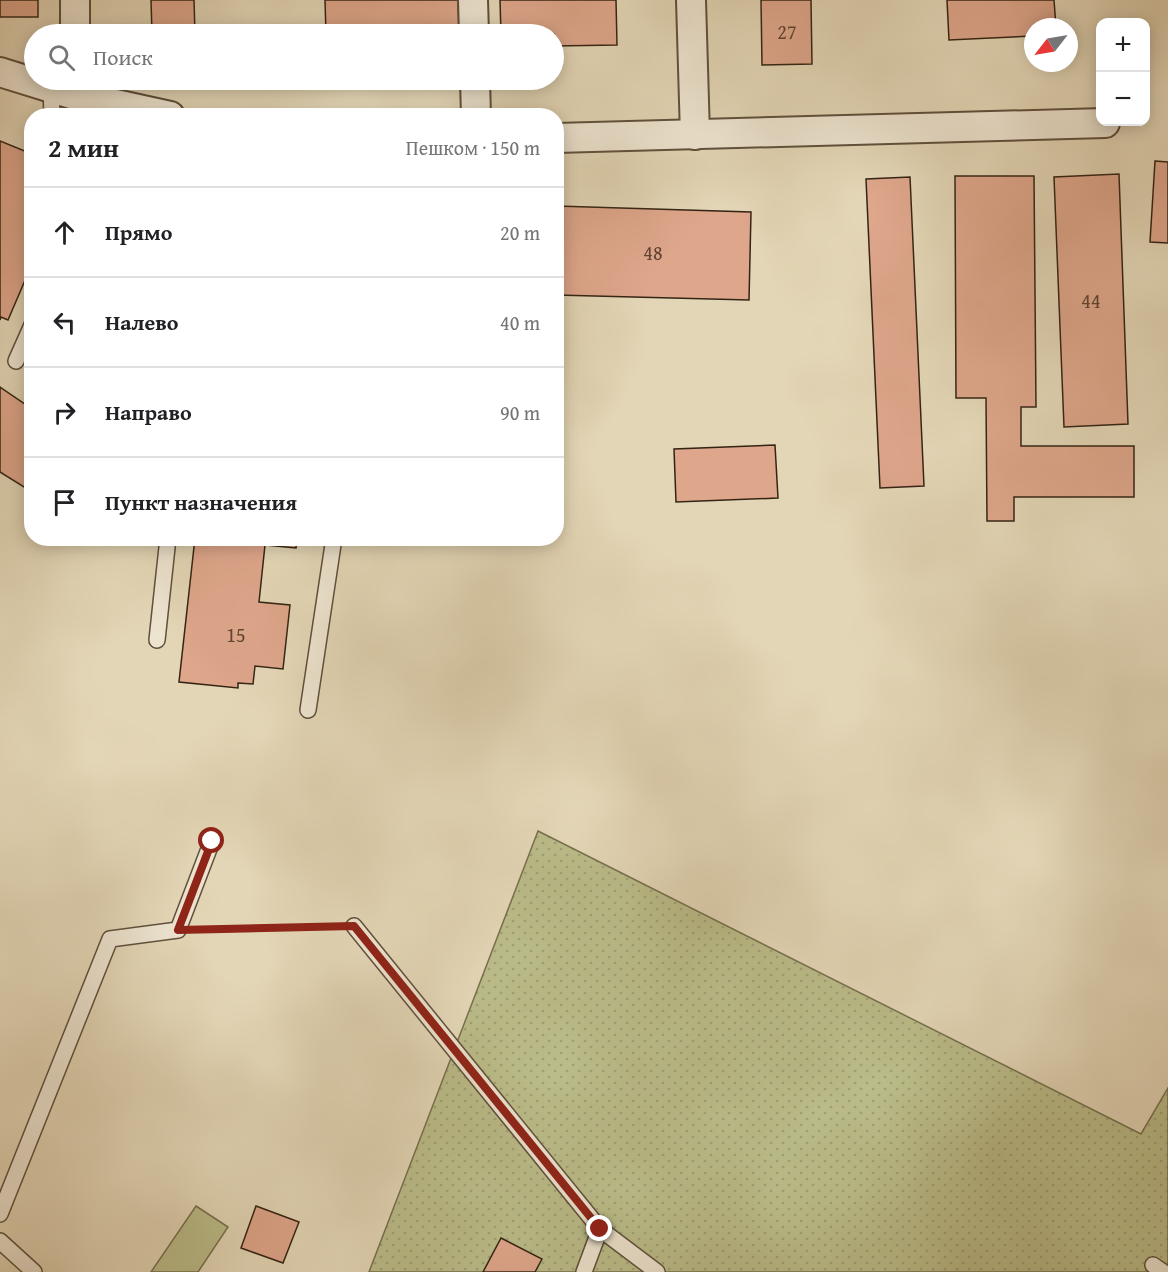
<!DOCTYPE html>
<html lang="ru">
<head>
<meta charset="utf-8">
<style>
	:root { --surface:#fff; --page:#f2f2f2; --text:#202124; --muted:#757577; --line:#e0e0e0 }
	body { margin:0; font-family:"Gentium Book Plus",serif; background:var(--page); color:var(--text) }
	.controls { position:absolute; right:18px; top:18px; display:grid; overflow:hidden; border-radius:12px; box-shadow:0 3px 15px #0003 }
	.controls button { width:54px; height:54px; display:grid; place-items:center; padding:0; border:0; border-bottom:2px solid var(--line); background:var(--surface); color:var(--text); font:30px sans-serif }
	.compass { position:absolute; left:1024px; top:18px; width:54px; height:54px; border-radius:50%; background:var(--surface); box-shadow:0 3px 15px #0003; rotate:239deg }
	.stop { position:absolute; width:18px; height:18px; margin:-14px; border:4px solid #8f2418; border-radius:50%; background:#fff }
	.stop.end { background:#8f2418; border-color:#fff; box-shadow:0 2px 6px #0008 }
	.list { margin:0; padding:0; list-style:none }
	h2 { display:flex; justify-content:space-between; align-items:center; height:78px; margin:0; padding:0 24px; font-size:26px }
	h2 small { font-size:20px; font-weight:400; color:var(--muted) }
	.list li { display:grid; grid-template-columns:39px 1fr auto; gap:18px; align-items:center; box-sizing:border-box; height:90px; padding:0 24px; border-top:2px solid var(--line) }
	.list b { display:block; font-size:22px; white-space:nowrap }
	.list em { font-size:20px; font-style:normal; color:var(--muted) }
	.icon { flex:none; width:33px; height:33px; fill:none; stroke:currentColor; stroke-width:2; stroke-linecap:round; stroke-linejoin:round }
	.map { position:relative; flex:none; width:1168px; height:1272px; overflow:hidden }
	.search { position:absolute; background:var(--surface); box-shadow:0 3px 15px #0003; left:24px; top:24px; width:540px; height:66px; display:flex; align-items:center; gap:15px; box-sizing:border-box; padding:0 21px; border-radius:33px; color:var(--muted); font-size:22px }
	.panel { position:absolute; background:var(--surface); box-shadow:0 3px 15px #0003; left:24px; top:108px; width:540px; height:438px; border-radius:24px }
	.map>svg:first-child { display:block }
</style>
</head>
<body>
<div class="map">
<svg width="1168" height="1272" viewBox="0 0 1168 1272">
	<defs>
		<pattern id="garden-dots" width="8" height="8" patternUnits="userSpaceOnUse" patternTransform="scale(1.5)"><rect width="8" height="8" fill="#babc89"/><path d="M2 2h.1M6 6h.1" fill="none" stroke="#a0a175" stroke-width="1.8" stroke-linecap="round"/></pattern>
	</defs>
	<rect width="100%" height="100%" fill="#e3d6b6"/>
	<filter id="stains"><feTurbulence type="fractalNoise" baseFrequency=".00333" numOctaves="4"/><feColorMatrix values="0 0 0 0 .2 0 0 0 0 .09 0 0 0 0 .02 0 0 0 .5 -.17"/></filter>
	<radialGradient id="worn" r=".72"><stop offset=".6" stop-color="#630" stop-opacity="0"/><stop offset="1" stop-color="#630" stop-opacity=".3"/></radialGradient>
	<path fill="#babc89" stroke="#77704e" stroke-width="1.5" d="M196 1206 228 1227 198 1272H151Z"/>
	<path fill="url(#garden-dots)" stroke="#77704e" stroke-width="1.5" d="M538 831 1141 1134 1168 1088V1272H369Z"/>
	<g fill="#dea68b" stroke="#342414" stroke-width="1.5">
		<rect x="0" y="0" width="38" height="17"/>
		<path d="M151 0H194L195 34H152Z"/>
		<path d="M325 0H458L459 34H326Z"/>
		<path d="M500 0H616L617 45 554 46V34H501Z"/>
		<path d="M761 0H811L812 64 762 65Z"/>
		<path d="M947 0H1054L1056 27H1033V36L949 40Z"/>
		<rect x="430" y="80" width="30" height="4"/>
		<path d="M0 141 32 154V264L8 320 1 317 0 320Z"/>
		<path d="M1155 161 1168 162V243L1150 242Z"/>
		<path d="M1119 174 1128 424 1064 427 1054 177Z"/>
		<path d="M955 176H1034L1036 407H1021V446H1134V497H1014V521H987L986 398H956Z"/>
		<path d="M910 177 924 486 880 488 866 179Z"/>
		<path d="M556 206 751 212 749 300 556 295Z"/>
		<path d="M0 387 32 409V492L0 472Z"/>
		<path d="M775 445 778 498 676 502 674 449Z"/>
		<path d="M195 538H297L296 548 265 545 259 602 290 605 283 669 255 666 253 684 238 683V688L179 682Z"/>
		<path d="M256 1206 299 1222 283 1263 241 1248Z"/>
		<path d="M501 1238 542 1259 535 1272H483Z"/>
	</g>
	<g fill="none" stroke-linecap="round" stroke-linejoin="round">
		<g stroke="#60503c" stroke-width="18">
			<g id="lane">
				<path d="M51 88 52 116"/>
				<path d="M16 361 32 325"/>
				<path d="M157 640 168 538"/>
				<path d="M308 710 334 538"/>
				<path d="M354 926 600 1229 584 1272"/>
				<path d="M0 1214 110 939 178 930 212 841"/>
				<path d="M600 1229 657 1272"/>
				<path d="M0 1241 34 1272"/>
				<path d="M1153 1265 1163 1272"/>
			</g>
		</g>
		<g stroke="#60503c" stroke-width="32">
			<g id="street">
				<path d="M473 0 474 34"/>
				<path d="M691 0 695 135"/>
				<path d="M75 34V0"/>
				<path d="M0 72 74 95 170 116"/>
				<path d="M475 80 476 116"/>
				<path d="M556 138 1105 123"/>
			</g>
		</g>
		<path stroke="#342414" stroke-width="4" stroke-dasharray="1.5 3" stroke-linecap="butt" d="M199 930 333 926"/>
		<use href="#lane" stroke="#ede4d0" stroke-width="15"/>
		<use href="#street" stroke="#ede4d0" stroke-width="28"/>
	</g>
	<g fill="none" stroke-linecap="round" stroke-linejoin="round">
		<path stroke="#8f2418" stroke-width="8" d="M212 841 178 930 354 926 600 1229"/>
	</g>
	<g text-anchor="middle" stroke-width="4.5" stroke-linejoin="round" paint-order="stroke">
		<g font-size="20" fill="#5e4432">
			<text x="787" y="39">27</text>
			<text x="653" y="260">48</text>
			<text x="1091" y="308">44</text>
			<text x="236" y="642">15</text>
		</g>
	</g>
	<rect width="100%" height="100%" filter="url(#stains)"/>
	<rect width="100%" height="100%" fill="url(#worn)"/>
</svg>
<div class="controls">
<button>+</button>
<button>−</button>
</div>
<svg class="compass" viewBox="-18 -18 36 36"><path d="M0-13l5 13h-10z" fill="#e53935"/><path d="M0 13l5-13h-10z" fill="#757577"/></svg>
<div class="stop" style="left:212px;top:841px"></div>
<div class="stop end" style="left:600px;top:1229px"></div>
<div class="search"><svg class="icon" aria-label="search" viewBox="0 0 24 24"><circle cx="10" cy="10" r="6"/><path d="M15 15l6 6"/></svg>Поиск</div>
<section class="panel">
<h2>2 мин<small>Пешком · 150 m</small></h2>
<ul class="list">
<li><svg class="icon" aria-label="ahead" viewBox="0 0 24 24"><path d="M12 20V5M6 11l6-6 6 6"/></svg><div><b>Прямо</b></div><em>20 m</em></li>
<li><svg class="icon" aria-label="left" viewBox="0 0 24 24"><path d="M17 20v-9H6M10 6l-5 5 5 5"/></svg><div><b>Налево</b></div><em>40 m</em></li>
<li><svg class="icon" aria-label="right" viewBox="0 0 24 24"><path d="M7 20v-9h11M14 6l5 5-5 5"/></svg><div><b>Направо</b></div><em>90 m</em></li>
<li><svg class="icon" aria-label="arrive" viewBox="0 0 24 24"><path d="M6 21V4h12l-3 4 3 4H6"/></svg><div><b>Пункт назначения</b></div></li>
</ul>
</section>
</div>
</body>
</html>
